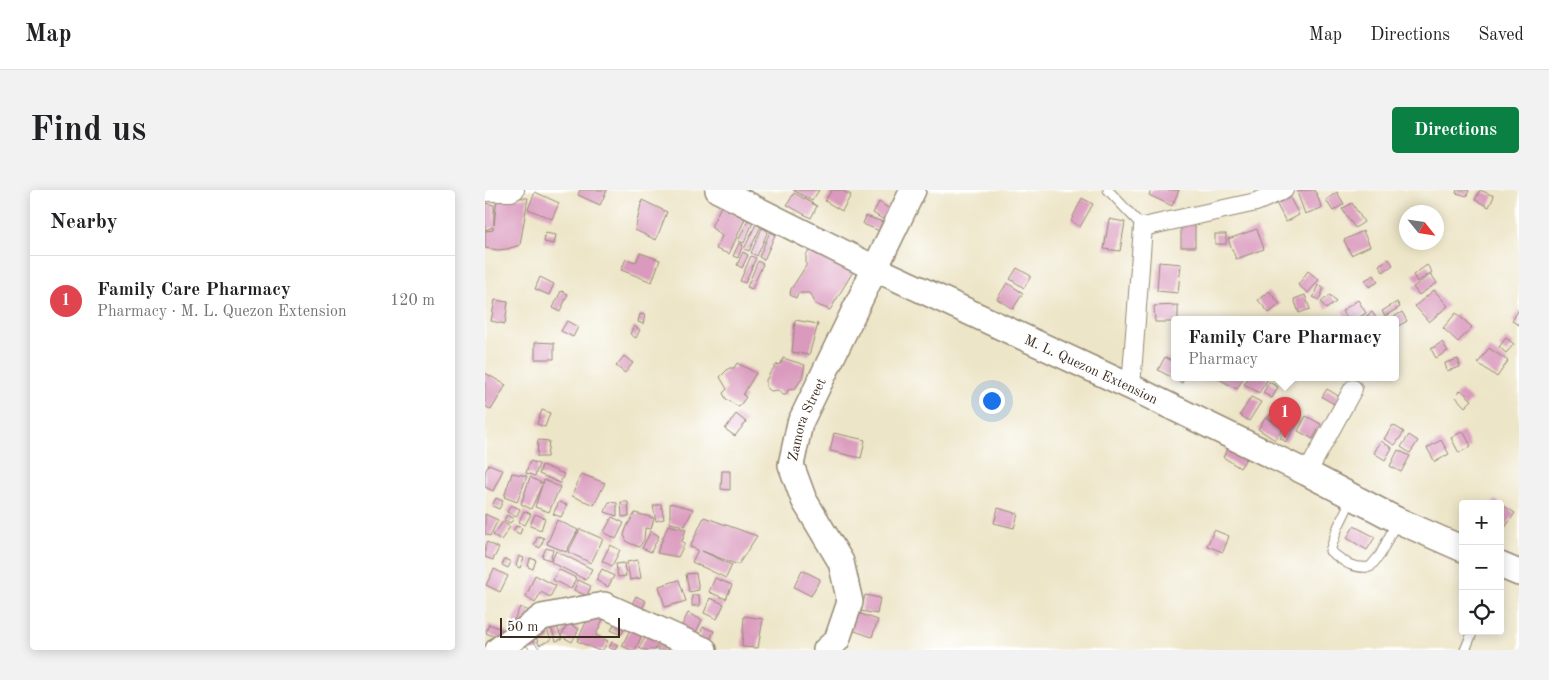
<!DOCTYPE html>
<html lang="en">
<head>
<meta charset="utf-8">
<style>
	:root { --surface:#fff; --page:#f2f2f2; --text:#202124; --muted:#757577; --line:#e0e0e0; --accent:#0b8043 }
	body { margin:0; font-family:"Old Standard TT",serif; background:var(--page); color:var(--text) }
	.controls { position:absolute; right:15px; bottom:15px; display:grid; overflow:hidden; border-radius:5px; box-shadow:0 2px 12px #0003 }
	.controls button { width:45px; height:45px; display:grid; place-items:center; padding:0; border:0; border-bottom:1px solid var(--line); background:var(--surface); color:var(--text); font:25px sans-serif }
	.compass { position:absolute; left:914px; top:15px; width:45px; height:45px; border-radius:50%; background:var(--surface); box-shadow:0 2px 12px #0003; rotate:120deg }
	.scale { position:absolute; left:15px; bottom:12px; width:120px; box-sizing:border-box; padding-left:5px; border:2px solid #3b2a1e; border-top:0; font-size:14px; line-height:18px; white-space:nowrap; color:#3b2a1e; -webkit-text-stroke:4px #fff; paint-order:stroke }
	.you { position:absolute; left:506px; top:210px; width:18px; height:18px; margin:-12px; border:4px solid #fff; border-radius:50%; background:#1a73e8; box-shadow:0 0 0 8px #1a73e833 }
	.badge { display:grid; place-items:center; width:32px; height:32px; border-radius:50%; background:var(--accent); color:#fff; font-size:16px; font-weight:700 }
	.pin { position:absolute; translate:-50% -41px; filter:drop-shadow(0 1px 2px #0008) }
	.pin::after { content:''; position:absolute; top:26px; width:18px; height:15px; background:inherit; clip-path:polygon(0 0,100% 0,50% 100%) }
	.popup { position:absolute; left:686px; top:126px; width:228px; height:65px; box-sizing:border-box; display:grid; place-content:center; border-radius:5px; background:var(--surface); filter:drop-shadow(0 1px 4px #0005); font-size:16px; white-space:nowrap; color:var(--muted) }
	.popup b { font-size:19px; color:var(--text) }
	.popup::after { content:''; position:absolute; left:50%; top:100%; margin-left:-10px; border:10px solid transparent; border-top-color:var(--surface) }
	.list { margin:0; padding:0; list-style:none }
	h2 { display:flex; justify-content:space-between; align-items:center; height:65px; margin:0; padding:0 20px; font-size:21px }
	h2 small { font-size:16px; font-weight:400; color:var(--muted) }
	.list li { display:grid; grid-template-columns:32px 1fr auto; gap:15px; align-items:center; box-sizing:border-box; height:90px; padding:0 20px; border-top:1px solid var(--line) }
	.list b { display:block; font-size:19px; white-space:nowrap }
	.list p { margin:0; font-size:16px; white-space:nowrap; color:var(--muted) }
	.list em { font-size:16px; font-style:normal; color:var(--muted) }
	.icon { flex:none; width:28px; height:28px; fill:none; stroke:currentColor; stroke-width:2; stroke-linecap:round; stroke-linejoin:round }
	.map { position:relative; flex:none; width:1034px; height:460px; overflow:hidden; border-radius:5px }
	header { display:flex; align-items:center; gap:30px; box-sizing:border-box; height:70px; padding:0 25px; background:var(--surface); border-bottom:1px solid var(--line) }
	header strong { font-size:24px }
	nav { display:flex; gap:28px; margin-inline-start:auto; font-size:18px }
	.intro { display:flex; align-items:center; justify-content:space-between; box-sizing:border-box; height:120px; padding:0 30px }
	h1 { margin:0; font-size:35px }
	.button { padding:12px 22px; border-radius:5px; background:var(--accent); color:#fff; font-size:18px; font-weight:700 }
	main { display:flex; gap:30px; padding:0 30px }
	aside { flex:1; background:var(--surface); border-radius:5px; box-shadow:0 2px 12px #0003 }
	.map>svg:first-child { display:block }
</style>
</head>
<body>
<header>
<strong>Map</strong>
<nav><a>Map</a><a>Directions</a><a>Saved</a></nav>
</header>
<div class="intro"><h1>Find us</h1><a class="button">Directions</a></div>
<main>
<aside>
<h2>Nearby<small></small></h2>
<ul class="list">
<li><span class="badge" style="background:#e0444e">1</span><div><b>Family Care Pharmacy</b><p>Pharmacy · M. L. Quezon Extension</p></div><em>120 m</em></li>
</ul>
</aside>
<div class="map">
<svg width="1034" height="460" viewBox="0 0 1034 460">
	<rect width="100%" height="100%" fill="#fff"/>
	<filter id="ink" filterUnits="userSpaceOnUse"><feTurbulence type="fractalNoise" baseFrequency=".02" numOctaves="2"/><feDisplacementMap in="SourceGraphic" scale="10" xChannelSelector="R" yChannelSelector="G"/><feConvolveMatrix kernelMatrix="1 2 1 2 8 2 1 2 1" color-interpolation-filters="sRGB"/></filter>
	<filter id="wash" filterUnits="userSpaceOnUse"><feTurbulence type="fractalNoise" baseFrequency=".0096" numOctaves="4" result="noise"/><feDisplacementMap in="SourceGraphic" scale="20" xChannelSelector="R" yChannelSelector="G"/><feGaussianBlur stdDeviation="1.12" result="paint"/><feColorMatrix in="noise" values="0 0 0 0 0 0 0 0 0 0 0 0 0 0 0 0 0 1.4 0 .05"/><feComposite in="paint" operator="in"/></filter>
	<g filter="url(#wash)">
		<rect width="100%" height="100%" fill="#ede5c7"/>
		<g id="blocks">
			<g fill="#da9abd">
				<path d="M95 0H122L115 15 93 5Z"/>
				<path d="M308 0H334L327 11Z"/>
				<path d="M347 0H356L366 5 357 21 340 11Z"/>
				<path d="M666 0H694L687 16 664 5Z"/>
				<path d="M818 0H830L837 18 820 24 812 2Z"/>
				<path d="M972 0H984L982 6 971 3Z"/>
				<path d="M995 0 1009 6 1004 17 990 10Z"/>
				<path d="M50 2 74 13 67 29 43 19Z"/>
				<path d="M852 2 859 14 848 21 841 10Z"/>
				<path d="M309 3 332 16 326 28 302 15Z"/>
				<path d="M804 6 814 25 801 32 791 13Z"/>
				<path d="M12 7 43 8 35 55 22 59 13 60 0 58V41L8 40V37L0 40V13L9 15V35Z"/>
				<path d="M597 8 608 14 595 37 586 31Z"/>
				<path d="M157 10 182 22 171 50 150 40Z"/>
				<path d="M394 12 408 21 402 32 388 23Z"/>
				<path d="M867 13 879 32 870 38 857 19Z"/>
				<path d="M236 16 260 29 244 64 231 59 237 46 226 37Z"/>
				<path d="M265 26 270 28 259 53 253 51Z"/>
				<path d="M381 26 401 33 397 42 378 34Z"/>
				<path d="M624 29 640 32 635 61 619 59Z"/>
				<path d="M271 34 276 36 264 61 259 59Z"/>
				<rect x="696" y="34" width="14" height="23"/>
				<path d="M277 38 283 41 272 66 266 63Z"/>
				<path d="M772 39 779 59 751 69 743 49Z"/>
				<path d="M878 41 885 56 866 65 859 50Z"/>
				<path d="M285 42 290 45 279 70 274 67Z"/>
				<path d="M60 43 71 45 69 54 59 52Z"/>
				<rect x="730" y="44" width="11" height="10"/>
				<path d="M254 53 258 55 253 68 248 66Z"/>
				<path d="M325 59 369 80 345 120 330 114 327 106 324 103H313L311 108 305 105 306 99 321 76V65Z"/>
				<path d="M258 62 263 65 257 78 252 75Z"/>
				<path d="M155 63 175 70 167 92 136 80 141 69 151 72Z"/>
				<path d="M266 66 271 68 260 93 255 91Z"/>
				<path d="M904 69 908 75 898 82 894 75Z"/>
				<path d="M273 71 278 74 267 99 262 97Z"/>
				<path d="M674 72 696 74 693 103 672 101Z"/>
				<path d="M942 75 947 82 932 92 928 85Z"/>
				<path d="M532 78 546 86 539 98 525 89Z"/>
				<path d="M823 81 834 90 823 103 813 95Z"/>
				<path d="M946 84 952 93 934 105 928 97Z"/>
				<path d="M889 85 893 92 884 97 880 90Z"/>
				<path d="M55 87 69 94 64 105 50 99Z"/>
				<path d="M522 93 538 103 528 119 512 109Z"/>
				<path d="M833 95 839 98 834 110 828 107Z"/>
				<path d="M949 100 963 116 944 132 930 116Z"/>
				<path d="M76 101 83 104 75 122 68 118Z"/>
				<path d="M784 101 795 114 784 123 773 110Z"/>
				<path d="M820 105 825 119 814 123 809 109Z"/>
				<path d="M845 105 851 112 841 119 836 112Z"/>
				<path d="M10 110 23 112 20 134 6 131Z"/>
				<path d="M873 110 881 123 871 129H862L857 121Z"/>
				<path d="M912 112 915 117 900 126 897 121Z"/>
				<path d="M693 115V129H690V132H670L669 116Z"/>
				<path d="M1034 119V135L1027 131Z"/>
				<path d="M887 122 892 129H878Z"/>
				<path d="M917 122 922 131 910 138V129H905Z"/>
				<path d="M971 123 987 137 973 152 958 138Z"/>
				<path d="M155 124 160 125 158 134 153 132Z"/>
				<path d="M310 130 333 134 324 165 307 162Z"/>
				<path d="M82 131 93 137 88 147 76 141Z"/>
				<path d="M149 136 155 140 151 148 145 144Z"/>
				<path d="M1021 148 1029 154 1021 163 1014 157Z"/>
				<path d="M50 152 69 153V169H50Z"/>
				<path d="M957 152 963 161 951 168 946 159Z"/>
				<path d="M1004 158 1023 171 1012 187 993 173Z"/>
				<path d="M139 166 148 173 140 183 131 176Z"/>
				<path d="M680 167 690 172V187H700L697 193 673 180Z"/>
				<path d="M298 168 320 175 317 188 310 199 303 200 301 205H297L293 200 286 201 281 197V190L285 183 291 175 296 174Z"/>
				<path d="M973 169 975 177 962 181 960 173Z"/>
				<path d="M252 173 271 183 258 205 261 207 254 217 241 209 238 203 242 199 235 187 244 178H249Z"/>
				<path d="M0 183 21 195 6 220 0 216Z"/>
				<path d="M730 187H759L752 199Z"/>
				<path d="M764 187H779L783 189 774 203 759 194Z"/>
				<path d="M784 192 793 197 787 208 778 203Z"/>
				<path d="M842 199 855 207 851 215 837 207Z"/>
				<path d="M976 200 987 210 980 217 970 206Z"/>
				<path d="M766 207 776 212 764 231 755 225Z"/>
				<path d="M790 215 803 222 795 235 783 228Z"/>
				<path d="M57 220 65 223 60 237 52 234Z"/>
				<path d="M251 224 261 232 250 246 240 239Z"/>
				<path d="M821 226 836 234 828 249 813 241Z"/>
				<path d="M781 227 798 239 790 250 773 239Z"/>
				<path d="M808 227 814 231 801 252 795 248Z"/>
				<path d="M908 235 919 242 910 255 899 249Z"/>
				<path d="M978 241 986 256 974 263 966 248Z"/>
				<path d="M349 243 380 250 376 268 345 261Z"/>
				<path d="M924 245 933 251 925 263 916 257Z"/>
				<path d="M53 250 64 251 62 267H52Z"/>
				<path d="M956 250 964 264 950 272 942 258Z"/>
				<path d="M896 251 907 258 900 270 889 263Z"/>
				<path d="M746 254 764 264 755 278 738 267Z"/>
				<path d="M913 260 925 266 916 282 905 276Z"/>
				<path d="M45 271 54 274 50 286 41 283Z"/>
				<path d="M4 274 18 280 8 301 0 297V282Z"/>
				<path d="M57 275 79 284 75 293 54 284Z"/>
				<path d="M237 281H245V300L236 299Z"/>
				<path d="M27 283 42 286 32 312 19 307Z"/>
				<path d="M96 284 120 293 109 315 87 306Z"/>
				<path d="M45 287 58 294 59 290 75 297 64 322 50 317 57 295 46 319 36 314Z"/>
				<path d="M11 308 18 311 14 319 7 316Z"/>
				<path d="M1010 310 1030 323 1015 345V314H1007Z"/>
				<path d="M74 312 82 315 76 327 68 324Z"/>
				<path d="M124 312 132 313V326L120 322Z"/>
				<path d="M136 312H143L144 326 137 327Z"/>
				<path d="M185 313 208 319 200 336 185 333Z"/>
				<path d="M176 314 179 329 171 331 168 316Z"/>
				<path d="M26 315 35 319 31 327 22 322Z"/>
				<path d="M513 318 533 324 529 338 509 333Z"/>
				<path d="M39 321 46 324 40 335 34 332Z"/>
				<path d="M150 323 169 328 166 339 160 338 159 350 154 357 142 352 139 345 142 336Z"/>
				<path d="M0 324 13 330 5 346 0 344Z"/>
				<path d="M50 324 60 328 56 340 45 336Z"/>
				<path d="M22 325 29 329 25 333 19 330Z"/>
				<path d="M127 327 139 333 131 349 119 342Z"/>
				<path d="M219 327 272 346 253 375 217 361 247 375 241 388 207 372 213 360 205 357Z"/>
				<path d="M72 330 93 340 81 362 62 354Z"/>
				<path d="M18 332 25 337 16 350 8 345Z"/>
				<path d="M183 335 201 339 197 352 200 353 193 367 172 363Z"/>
				<path d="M31 336 37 338 35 344 28 341Z"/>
				<path d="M869 336 890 347 882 360 862 348Z"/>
				<path d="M95 339 118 349 106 373 83 362Z"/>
				<path d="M729 340 744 346 738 362 722 356Z"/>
				<path d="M166 341 174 346 166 362 157 358Z"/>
				<path d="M53 346 59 348 55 358 49 355Z"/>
				<path d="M2 352 14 358 8 370 0 367V357Z"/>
				<path d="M125 355 135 360 127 376 117 371Z"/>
				<path d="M61 358 68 360 65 370 57 367Z"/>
				<path d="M71 361 107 379 101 390 66 372Z"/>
				<path d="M34 366 39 368 35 378 31 376Z"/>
				<path d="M45 368 51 370 48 379 43 377Z"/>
				<path d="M20 369 26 372 23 378 17 375Z"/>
				<path d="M153 370 156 388 145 390 142 372Z"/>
				<path d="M139 373 141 386 133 387 131 374Z"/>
				<path d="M9 379 23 386 15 402 1 395Z"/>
				<path d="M73 379 91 388 86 399 68 390Z"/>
				<path d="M117 379 129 386 123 397 111 390Z"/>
				<path d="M317 380 335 389 326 406 309 397Z"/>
				<path d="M211 383 214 400 204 402 201 384Z"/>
				<path d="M50 385 71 396 65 407 56 402 50 413 41 407Z"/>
				<path d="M230 388 247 395 241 409 224 402Z"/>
				<path d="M93 390 106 396 102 406 89 400Z"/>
				<path d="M194 390 201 411 180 417 174 396Z"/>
				<path d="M207 405H214L215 416H207Z"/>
				<path d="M380 405 395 408 392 424 376 421Z"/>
				<path d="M151 406 161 411 157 419 147 414Z"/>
				<path d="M225 408 239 414 232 429 219 423Z"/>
				<path d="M35 417 46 422 39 437 28 432Z"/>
				<path d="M106 422 118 429 111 445 123 451 118 460H112L92 451Z"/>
				<path d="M370 422 393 430 387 447 364 439Z"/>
				<path d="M203 423 217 430 209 446 195 439Z"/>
				<path d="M136 424 145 429 136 445 126 440Z"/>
				<path d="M259 426 278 429 273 458 257 457Z"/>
				<path d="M70 432 77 449 71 451 65 435Z"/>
				<path d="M83 433 94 439 87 452 76 446Z"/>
				<path d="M148 433 160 439 150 460H146L137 456Z"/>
				<path d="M4 434 23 442 19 451 1 443Z"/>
				<path d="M61 437 66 450 54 455 49 441Z"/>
				<path d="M218 437 229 441 224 453 213 449Z"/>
				<path d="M164 441 176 448 170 460H158L154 458Z"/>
				<path d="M45 448 56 460H45L39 453Z"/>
				<path d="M179 448 202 460H172Z"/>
				<path d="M127 452 133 455 130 460 124 458Z"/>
			</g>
		</g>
	</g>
	<g filter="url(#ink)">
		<use href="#blocks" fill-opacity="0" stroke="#948872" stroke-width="1"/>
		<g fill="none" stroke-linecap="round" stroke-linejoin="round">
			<g stroke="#948872" stroke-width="11">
				<g id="lane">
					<path d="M623 0 658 37"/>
					<path d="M867 308 853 337 845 361C860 372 866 379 885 377L895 365 912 331"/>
					<path d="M980 460 988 441"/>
				</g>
			</g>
			<g stroke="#948872" stroke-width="20">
				<g id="street">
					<path d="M0 2H26L30 0"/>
					<path d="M646 197 658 37 771 12 799 0"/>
					<path d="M822 283 868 199"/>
				</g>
			</g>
			<g stroke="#948872" stroke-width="28">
				<g id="secondary">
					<path id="s1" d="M233 0 389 78 646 197 822 283 912 330 978 359"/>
					<path d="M1015 375 1034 383"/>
					<path d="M13 460 57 427 119 415 219 460"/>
					<path id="s2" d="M341 460 352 450 365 412 356 372 319 310 306 275 315 233 428 0"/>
				</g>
			</g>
			<use href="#lane" stroke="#fff" stroke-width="9"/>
			<use href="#street" stroke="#fff" stroke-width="18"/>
			<use href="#secondary" stroke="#fff" stroke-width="25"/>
		</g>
	</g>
	<g text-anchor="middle" stroke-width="4.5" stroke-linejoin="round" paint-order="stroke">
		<g font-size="14" fill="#3b2a1e" stroke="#fff">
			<text dy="5" stroke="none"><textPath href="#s1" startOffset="414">M. L. Quezon Extension</textPath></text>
			<text dy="5" stroke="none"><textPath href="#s2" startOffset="254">Zamora Street</textPath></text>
		</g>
	</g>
</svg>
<div class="controls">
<button>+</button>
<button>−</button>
<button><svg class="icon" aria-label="locate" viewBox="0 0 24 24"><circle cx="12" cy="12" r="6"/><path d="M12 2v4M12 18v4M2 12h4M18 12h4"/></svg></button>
</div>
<svg class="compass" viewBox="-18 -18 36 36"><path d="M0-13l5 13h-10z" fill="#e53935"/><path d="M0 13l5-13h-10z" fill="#757577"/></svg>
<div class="scale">50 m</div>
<div class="you"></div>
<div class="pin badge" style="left:800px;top:248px;background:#e0444e">1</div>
<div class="popup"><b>Family Care Pharmacy</b>Pharmacy</div>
</div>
</main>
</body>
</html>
